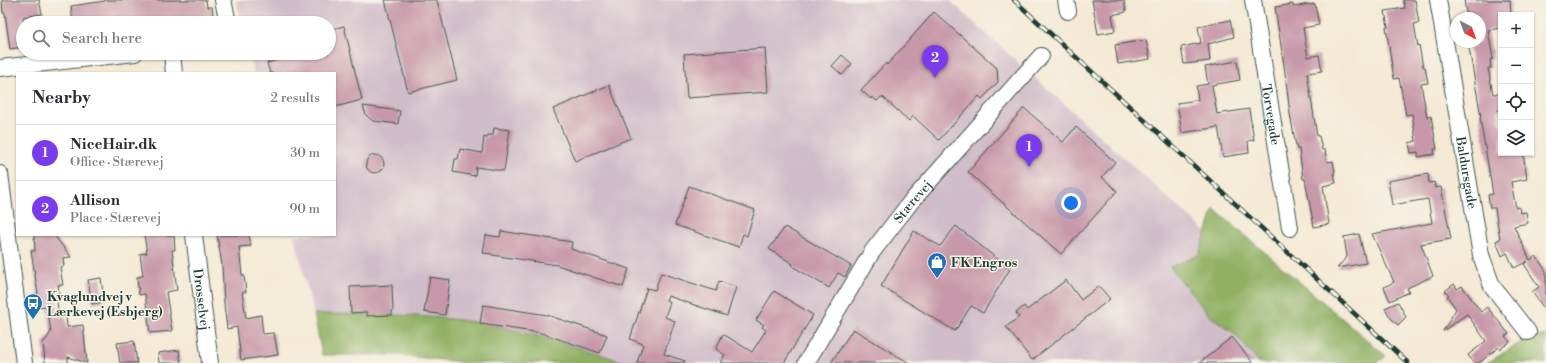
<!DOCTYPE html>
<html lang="en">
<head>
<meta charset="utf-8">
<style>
	:root { --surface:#fff; --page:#f2f2f3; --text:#2b2b33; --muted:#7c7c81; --line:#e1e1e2; --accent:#7c3aed }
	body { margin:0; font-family:"Libre Bodoni",serif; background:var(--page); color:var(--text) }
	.controls { position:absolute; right:12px; top:12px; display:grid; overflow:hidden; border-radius:0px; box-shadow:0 1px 3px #0004 }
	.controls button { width:36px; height:36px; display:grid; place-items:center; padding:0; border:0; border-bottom:1px solid var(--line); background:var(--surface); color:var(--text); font:20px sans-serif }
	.compass { position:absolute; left:1450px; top:12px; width:36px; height:36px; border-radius:50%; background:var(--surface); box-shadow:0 1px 3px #0004; rotate:139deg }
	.you { position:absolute; left:1071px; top:203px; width:14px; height:14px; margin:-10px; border:3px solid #fff; border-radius:50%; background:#1a73e8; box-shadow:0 0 0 6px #1a73e833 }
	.badge { display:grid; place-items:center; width:26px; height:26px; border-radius:50%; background:var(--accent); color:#fff; font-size:13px; font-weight:700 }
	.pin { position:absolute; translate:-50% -33px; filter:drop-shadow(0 1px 2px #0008) }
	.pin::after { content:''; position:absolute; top:21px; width:14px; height:12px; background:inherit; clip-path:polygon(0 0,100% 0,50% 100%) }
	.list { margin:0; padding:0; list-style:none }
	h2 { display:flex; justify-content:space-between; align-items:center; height:52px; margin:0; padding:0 16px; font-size:17px }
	h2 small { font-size:13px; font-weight:400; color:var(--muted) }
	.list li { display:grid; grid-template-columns:26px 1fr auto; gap:12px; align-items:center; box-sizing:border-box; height:56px; padding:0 16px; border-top:1px solid var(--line) }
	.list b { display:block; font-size:15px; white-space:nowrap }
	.list p { margin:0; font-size:13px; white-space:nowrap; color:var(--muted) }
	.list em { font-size:13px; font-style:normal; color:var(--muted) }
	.icon { flex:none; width:22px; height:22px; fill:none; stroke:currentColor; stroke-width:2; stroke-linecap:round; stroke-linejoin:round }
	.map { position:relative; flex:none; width:1546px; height:363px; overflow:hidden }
	.search { position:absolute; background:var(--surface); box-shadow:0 1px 3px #0004; left:16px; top:16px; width:320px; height:44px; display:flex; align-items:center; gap:10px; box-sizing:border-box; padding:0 14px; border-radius:22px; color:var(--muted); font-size:15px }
	.panel { position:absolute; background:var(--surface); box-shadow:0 1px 3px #0004; left:16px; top:72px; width:320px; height:164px; border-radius:0px }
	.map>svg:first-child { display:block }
</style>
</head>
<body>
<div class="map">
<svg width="1546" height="363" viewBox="0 0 1546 363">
	<rect width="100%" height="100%" fill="#f7f3e8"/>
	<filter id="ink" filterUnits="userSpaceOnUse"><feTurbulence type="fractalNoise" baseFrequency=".025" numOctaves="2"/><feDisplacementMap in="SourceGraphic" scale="8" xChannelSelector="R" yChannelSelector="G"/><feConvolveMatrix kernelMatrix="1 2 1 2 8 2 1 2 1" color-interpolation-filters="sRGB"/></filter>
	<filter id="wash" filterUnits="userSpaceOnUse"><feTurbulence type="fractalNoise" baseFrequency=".012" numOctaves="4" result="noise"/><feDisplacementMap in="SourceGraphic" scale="16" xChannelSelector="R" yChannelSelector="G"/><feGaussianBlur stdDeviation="0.9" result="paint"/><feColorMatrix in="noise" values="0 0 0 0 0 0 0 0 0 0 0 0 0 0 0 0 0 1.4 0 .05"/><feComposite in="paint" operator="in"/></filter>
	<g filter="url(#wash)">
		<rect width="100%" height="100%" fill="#f4e9d4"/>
		<path fill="#d1bdc9" d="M236 0H949L1351 363H627L553 339 394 314H314L294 235H335V73H254L249 53H329V23H242Z"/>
		<g fill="#90b063" stroke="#58764c">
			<path d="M1214 209 1386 356 1377 363H1259L1234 333 1210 316 1170 267 1199 255Z"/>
			<path d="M314 314C367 314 421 314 474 322 527 331 577 347 627 363H468L398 355H322Z"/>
			<path d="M1546 335V363H1487L1528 338Z"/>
		</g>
		<g id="blocks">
			<g fill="#c798a9">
				<path d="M2 0H39L42 14 23 17V47L10 49 5 13H3Z"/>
				<path d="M105 0H206L207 7H212L214 23H201L200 20 172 23H73L71 6 105 1Z"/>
				<path d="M385 0H437L457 80 408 92Z"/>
				<path d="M1092 0H1124L1126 12 1112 15 1115 31 1098 34Z"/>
				<path d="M1403 0H1415L1419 23 1414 24 1418 46 1419 45 1423 67H1425L1428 83 1421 84 1427 117 1431 116 1437 149H1434L1435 154 1418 157V152L1411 153 1409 143 1416 141 1412 114 1406 115 1399 78 1394 79 1386 27H1388L1385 11 1405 8Z"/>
				<path d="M1464 0H1510L1511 15H1501V28L1488 30 1493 59 1490 60 1491 68H1488L1493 94 1501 93V109L1498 110 1501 128V153H1523L1527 179 1511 182 1516 208 1519 207 1520 213 1526 212 1528 223 1514 226 1530 260 1536 256 1546 271V311L1532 292 1539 287 1524 264 1528 261 1514 268 1507 253 1502 256 1496 241 1500 239 1495 208H1490L1488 195 1493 194 1480 118 1481 117 1468 42H1480V18H1467Z"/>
				<path d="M1293 4V7L1309 4V5L1315 4 1319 25 1303 28 1308 57 1319 55 1322 71 1307 73 1317 136H1319L1322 150H1325L1327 162 1333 161 1335 172H1334L1336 183 1323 186 1329 224 1314 227 1305 179H1303L1299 149H1297L1295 141 1290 114 1284 65 1275 7Z"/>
				<path d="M934 12 997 68 998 82 982 99 979 96 939 140 913 116 909 121 883 97H881L877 101 872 97 871 99 861 90 886 63 887 65Z"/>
				<path d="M1230 20 1234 37 1208 44 1210 61 1184 64 1181 47 1201 43 1198 27Z"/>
				<path d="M344 26 362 100 335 107V73H270L267 63 305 53H329V30Z"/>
				<path d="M1146 40 1150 59 1118 64 1115 45Z"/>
				<path d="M765 48 768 92 687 98 684 54Z"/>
				<path d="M842 55 852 64 842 75 832 66Z"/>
				<path d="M1237 61 1240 80 1212 85 1217 114 1249 109 1254 140 1248 141 1249 153 1223 157 1218 127 1182 133 1177 103 1198 100 1196 86 1208 84 1205 67Z"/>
				<path d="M609 85 631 138 575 161 553 109Z"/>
				<path d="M363 106 400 111 398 124 373 121 366 115Z"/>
				<path d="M1024 108 1063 142 1076 127 1115 162 1102 177 1117 191 1061 254 968 172Z"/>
				<path d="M494 128 510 130 504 171 476 167 475 176 453 172 455 159H458L460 149 482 153 484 137 487 138 488 135H493Z"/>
				<circle cx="375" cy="164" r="9"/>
				<path d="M1428 174 1429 183 1434 182 1435 188 1441 187 1451 239 1421 244 1433 276 1407 288 1409 292 1390 301 1384 287 1394 282 1372 234 1432 223 1428 199 1392 205 1388 181Z"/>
				<path d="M689 186 755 210 747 236 743 234 739 247 675 225Z"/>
				<path d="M956 226 1010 269 983 313 971 306 955 331 881 286 914 231 940 246Z"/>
				<path d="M785 227 851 266 845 277 838 273 829 288 792 266 793 264 769 249Z"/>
				<path d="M501 231 572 242 571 249 629 269 623 287 557 265 492 255V254L483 253 486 235 500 237Z"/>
				<path d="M1359 234 1366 263 1337 268 1347 257 1344 237Z"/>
				<path d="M34 235H54L71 257 63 258 64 266 60 267 63 285H58L59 293 56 294 59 317 66 316 67 327 83 325 87 363 68 357V363H45L43 342 45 341 51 332 47 306 38 307 36 294H38L31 251H35Z"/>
				<path d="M144 235H174L175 250H172L177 290 166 292 172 331 150 333 145 294 139 295 137 277 143 276 140 254 147 253Z"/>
				<path d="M217 235H249L251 246 239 247 242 275H244L246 292H242L246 318 261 315 263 334 274 333 278 355 241 360 237 327 227 329 224 304 222 265Z"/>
				<path d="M661 273 716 291 719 281 736 287 727 316 668 296 666 300 670 302 665 317 675 321 664 354 685 361 684 363H637L643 344 630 339 647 288 655 290Z"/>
				<path d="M430 277 450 280 445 315 424 312Z"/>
				<path d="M101 278 104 302 92 304 88 280Z"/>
				<path d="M1066 280 1081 300 1099 286 1110 299 1032 360 1006 327 1019 317 1016 313 1024 306 1027 310Z"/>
				<path d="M1454 284 1457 289 1462 286 1463 287 1481 312 1487 307 1509 334 1505 336 1510 342 1500 349 1499 347 1479 363H1474L1468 355 1486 341 1467 314 1443 331 1456 309 1447 296 1449 295 1445 291Z"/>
				<path d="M392 285 393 311H392V315L367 316V312L351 313 350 287Z"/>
				<path d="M774 291 813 315 784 363H720L725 355 716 349 723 334 752 352 766 330 762 327 764 325 756 320Z"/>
				<path d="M1398 302 1406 317 1398 325 1390 317 1385 308Z"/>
				<path d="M483 305 547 315 607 335 600 353 541 333 480 324Z"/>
				<path d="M853 329 909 363H831Z"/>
				<path d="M1232 337 1253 363H1199Z"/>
				<path d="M134 341 137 363H120L117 343Z"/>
				<path d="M179 350 181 363H159L158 353Z"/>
			</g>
		</g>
	</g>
	<g filter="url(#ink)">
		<use href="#blocks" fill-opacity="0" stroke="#3f574c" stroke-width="1"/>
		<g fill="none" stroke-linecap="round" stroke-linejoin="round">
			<g stroke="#3f574c" stroke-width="18">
				<g id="minor">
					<path d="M223 0 228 23"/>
					<path d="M1066 0 1068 11"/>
					<path id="s1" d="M1253 0 1290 228"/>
					<path id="s2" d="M1438 0 1481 255 1492 286 1528 332"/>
					<path d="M172 53 174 73"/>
					<path d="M0 68 135 53"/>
					<path d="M0 174 24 363"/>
					<path id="s3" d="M194 235 210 363"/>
					<path id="s4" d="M806 363 872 252 910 203 1041 56"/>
				</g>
			</g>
			<use href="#minor" stroke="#fff" stroke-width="16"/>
			<g stroke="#1f3d34" stroke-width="4.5">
				<path id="rail" d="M1014 0 1408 363"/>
			</g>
			<use href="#rail" stroke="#f7f3e8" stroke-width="3" stroke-dasharray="9" stroke-linecap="butt"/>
		</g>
	</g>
	<defs>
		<g id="shop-pin" transform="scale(1)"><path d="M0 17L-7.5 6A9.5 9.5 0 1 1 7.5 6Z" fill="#1f6fb2" stroke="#f7f3e8"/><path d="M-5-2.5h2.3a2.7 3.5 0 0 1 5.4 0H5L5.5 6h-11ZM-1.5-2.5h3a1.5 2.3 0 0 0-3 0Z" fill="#fff"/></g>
		<g id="bus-pin" transform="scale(1)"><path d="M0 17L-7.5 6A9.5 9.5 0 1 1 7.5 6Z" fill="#1f6fb2" stroke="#f7f3e8"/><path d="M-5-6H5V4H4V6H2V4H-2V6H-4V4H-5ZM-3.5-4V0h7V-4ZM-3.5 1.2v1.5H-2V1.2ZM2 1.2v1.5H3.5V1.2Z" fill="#fff"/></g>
	</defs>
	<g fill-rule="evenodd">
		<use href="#shop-pin" x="937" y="262"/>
		<use href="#bus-pin" x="33" y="303"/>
	</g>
	<g text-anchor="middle" stroke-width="3" stroke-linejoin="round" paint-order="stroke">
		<g font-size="13" fill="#1f3d34" stroke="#f7f3e8">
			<text dy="5" stroke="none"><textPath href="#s1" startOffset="116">Torvegade</textPath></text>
			<text dy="5" stroke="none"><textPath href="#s2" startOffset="175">Baldursgade</textPath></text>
			<text dy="5" stroke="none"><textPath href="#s4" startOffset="194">Stærevej</textPath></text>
			<text dy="5" stroke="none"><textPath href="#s3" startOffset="65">Drosselvej</textPath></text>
		</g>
		<g font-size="13" font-weight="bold" fill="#1f3d34" stroke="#f7f3e8" text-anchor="start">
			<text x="951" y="267">FK Engros</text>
			<text x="47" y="301">Kvaglundvej v<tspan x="47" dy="15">Lærkevej (Esbjerg)</tspan></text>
		</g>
	</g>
</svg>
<div class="controls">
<button>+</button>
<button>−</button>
<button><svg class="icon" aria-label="locate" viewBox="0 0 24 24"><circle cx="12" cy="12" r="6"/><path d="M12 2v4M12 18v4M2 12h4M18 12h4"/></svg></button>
<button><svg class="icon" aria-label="layers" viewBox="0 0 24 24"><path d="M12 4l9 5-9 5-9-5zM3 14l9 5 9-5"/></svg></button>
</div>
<svg class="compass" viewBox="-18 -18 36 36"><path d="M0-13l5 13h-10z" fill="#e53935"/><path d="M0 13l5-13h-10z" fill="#7c7c81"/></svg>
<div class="you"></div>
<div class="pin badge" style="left:1029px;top:167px">1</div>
<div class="pin badge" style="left:935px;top:78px">2</div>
<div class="search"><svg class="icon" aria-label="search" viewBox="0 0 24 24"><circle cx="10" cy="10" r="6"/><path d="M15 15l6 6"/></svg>Search here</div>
<section class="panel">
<h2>Nearby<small>2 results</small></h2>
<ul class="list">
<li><span class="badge">1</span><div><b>NiceHair.dk</b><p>Office · Stærevej</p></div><em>30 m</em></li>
<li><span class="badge">2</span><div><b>Allison</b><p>Place · Stærevej</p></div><em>90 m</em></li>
</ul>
</section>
</div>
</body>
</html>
